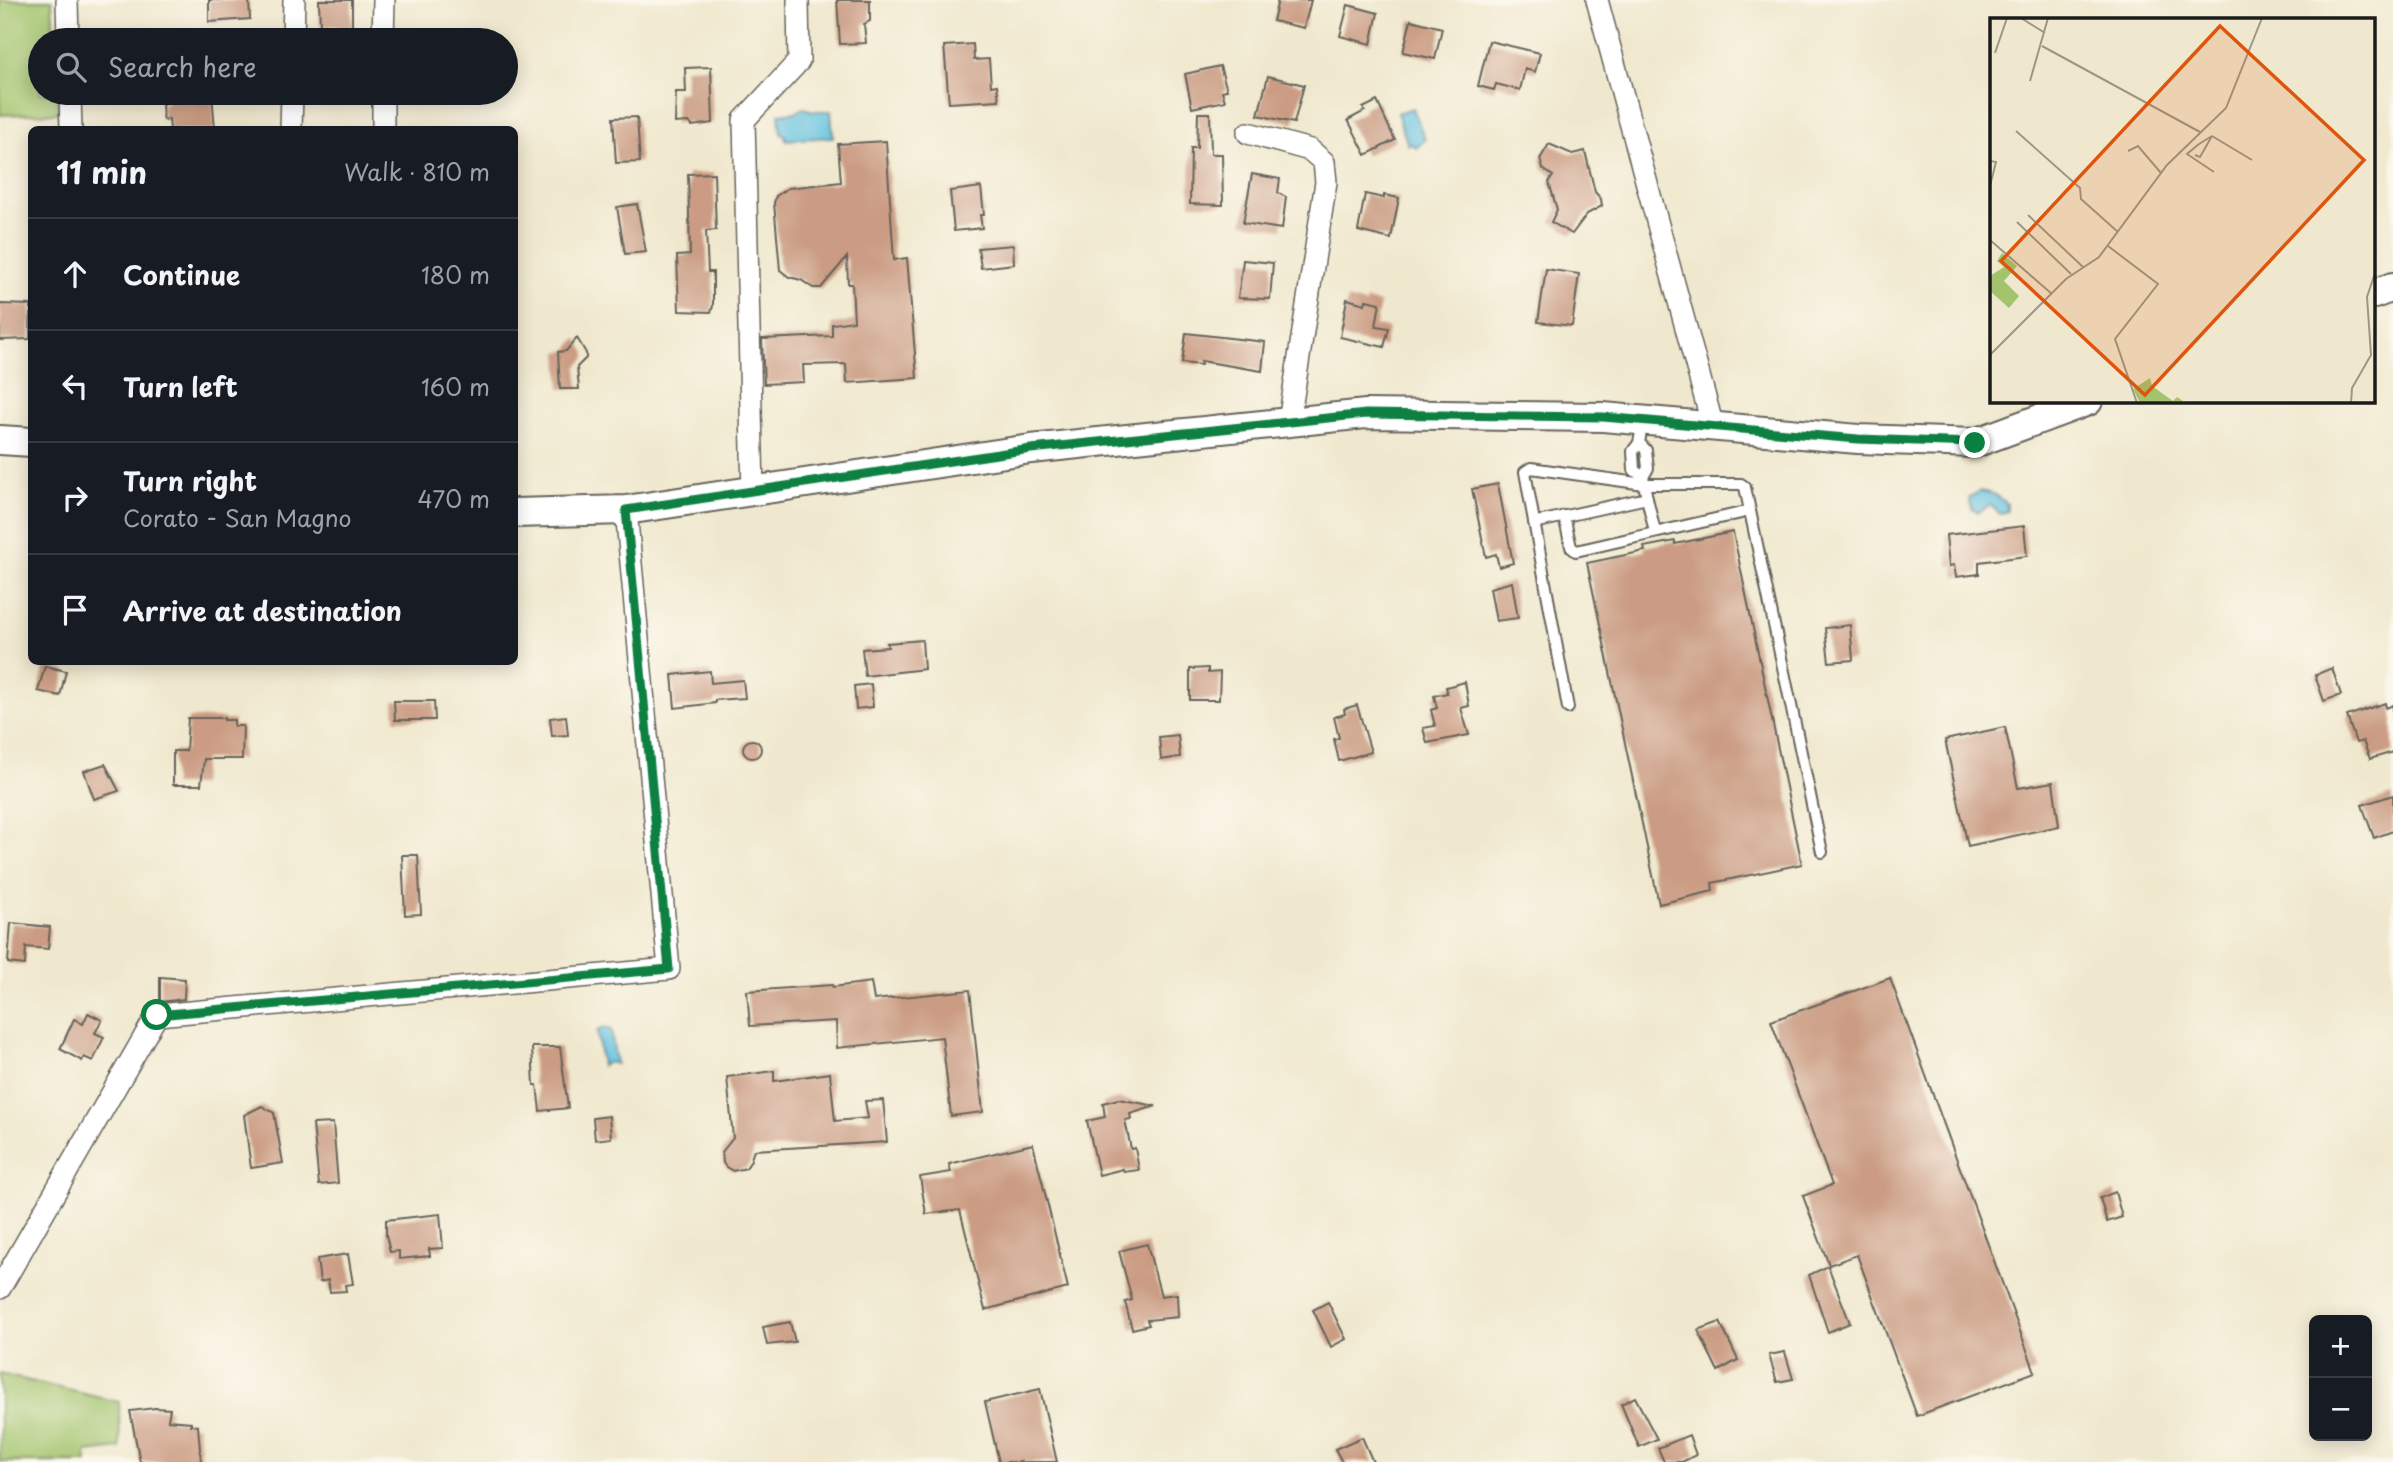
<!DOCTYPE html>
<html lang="en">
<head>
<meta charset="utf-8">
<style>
	:root { --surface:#171b24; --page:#20242c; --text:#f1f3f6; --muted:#9ea1a6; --line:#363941 }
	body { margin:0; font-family:"Playpen Sans",sans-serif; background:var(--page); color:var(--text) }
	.controls { position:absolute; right:21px; bottom:21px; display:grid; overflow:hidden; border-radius:10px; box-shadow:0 4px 18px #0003 }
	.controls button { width:63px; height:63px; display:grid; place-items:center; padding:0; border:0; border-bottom:2px solid var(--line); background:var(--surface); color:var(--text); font:35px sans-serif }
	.stop { position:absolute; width:21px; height:21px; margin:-16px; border:5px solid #0b8043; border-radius:50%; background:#fff }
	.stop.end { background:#0b8043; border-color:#fff; box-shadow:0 2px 7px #0008 }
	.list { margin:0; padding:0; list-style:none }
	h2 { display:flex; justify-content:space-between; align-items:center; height:91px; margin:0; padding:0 28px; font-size:30px }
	h2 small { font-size:23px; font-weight:400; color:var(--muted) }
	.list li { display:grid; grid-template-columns:46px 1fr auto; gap:21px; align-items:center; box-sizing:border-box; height:112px; padding:0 28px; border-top:2px solid var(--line) }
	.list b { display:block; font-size:26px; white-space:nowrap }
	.list p { margin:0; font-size:23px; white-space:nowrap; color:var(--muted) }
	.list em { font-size:23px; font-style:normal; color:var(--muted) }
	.icon { flex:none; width:38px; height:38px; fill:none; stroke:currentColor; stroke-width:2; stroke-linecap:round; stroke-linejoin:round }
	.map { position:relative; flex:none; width:2393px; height:1462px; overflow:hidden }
	.search { position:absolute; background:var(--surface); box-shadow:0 4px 18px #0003; left:28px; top:28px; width:490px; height:77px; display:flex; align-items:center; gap:18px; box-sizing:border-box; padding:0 24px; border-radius:38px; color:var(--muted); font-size:26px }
	.panel { position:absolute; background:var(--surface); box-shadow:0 4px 18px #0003; left:28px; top:126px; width:490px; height:539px; border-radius:10px }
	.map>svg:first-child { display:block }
</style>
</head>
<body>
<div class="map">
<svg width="2393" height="1462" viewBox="0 0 2393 1462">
	<rect width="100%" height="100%" fill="#fbf7ec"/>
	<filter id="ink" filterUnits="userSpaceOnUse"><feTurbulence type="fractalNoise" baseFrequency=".0143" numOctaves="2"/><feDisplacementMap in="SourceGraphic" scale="14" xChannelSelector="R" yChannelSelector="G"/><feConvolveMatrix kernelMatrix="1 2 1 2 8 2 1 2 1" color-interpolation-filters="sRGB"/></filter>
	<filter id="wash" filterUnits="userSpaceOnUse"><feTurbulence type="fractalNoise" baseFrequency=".00686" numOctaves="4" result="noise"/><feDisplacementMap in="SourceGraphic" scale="28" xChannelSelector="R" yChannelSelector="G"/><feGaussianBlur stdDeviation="1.57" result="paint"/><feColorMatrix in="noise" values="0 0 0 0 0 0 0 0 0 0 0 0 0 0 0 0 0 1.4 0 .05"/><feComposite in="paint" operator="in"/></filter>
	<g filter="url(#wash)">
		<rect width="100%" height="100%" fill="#f0e8ce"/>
		<g fill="#a3c46d" stroke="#607044" stroke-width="2">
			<path d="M0 0H52L54 40H40V93H58L59 113 0 115Z"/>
			<path d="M0 1374 119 1402 120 1448 86 1452 87 1462H0Z"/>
		</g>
		<g fill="#62c1e0" stroke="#3f6e7e" stroke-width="2">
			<path d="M803 108 814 111H831L833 137 786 140 785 135 781 134 779 114 796 112Z"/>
			<path d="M1413 108 1425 140 1416 148 1412 144 1408 145 1397 113Z"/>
			<path d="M1980 491 1994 494 2007 504V511L2000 514 1990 505 1978 512 1972 509 1969 502 1970 497Z"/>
			<path d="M605 1027 611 1030 616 1064 608 1062 602 1066 597 1031Z"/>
		</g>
		<g id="blocks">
			<g fill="#cb9c83">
				<path d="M209 0H249L250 19 209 22Z"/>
				<path d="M319 0H352V30L337 31V26L320 27Z"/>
				<path d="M837 0H870V21L864 24 866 43 840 44Z"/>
				<path d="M1278 0H1311L1304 28 1273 21Z"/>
				<path d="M1348 5 1378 13 1371 44 1340 36Z"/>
				<path d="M1411 20 1442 28 1435 59 1403 52Z"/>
				<path d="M1489 41 1540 53 1535 72 1525 69 1520 90 1496 84 1494 90 1478 86Z"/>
				<path d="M973 44 974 60 989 59 991 86 997 85 999 100 949 103 944 46Z"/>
				<path d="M1220 66 1227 90 1222 91 1225 101 1192 108 1185 74Z"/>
				<path d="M711 67 713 123 692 126 689 122 675 123 676 92H686L685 68Z"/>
				<path d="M1268 76 1304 85 1294 123 1258 115Z"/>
				<path d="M167 93H212L215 130H170L169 119 163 120 162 104 167 103Z"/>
				<path d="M1377 101 1395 140 1366 155 1348 120 1365 111 1363 108Z"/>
				<path d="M1198 113H1210L1211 154H1222L1223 205 1190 204 1191 148H1197Z"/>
				<path d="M637 117 640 162 616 163 613 118Z"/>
				<path d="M886 141 894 260 907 258 917 378 847 383 846 364 803 365 804 382 764 384 762 339 832 336V324L854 321 852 284H848L847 257 821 288H813L801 280 789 277 780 270 774 203 776 196 788 188 841 182 838 144Z"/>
				<path d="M1549 144 1572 154 1585 151 1595 192 1601 199 1602 206 1587 214 1572 234 1551 222 1557 210 1549 182 1553 176 1543 169 1540 159Z"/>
				<path d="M714 173 716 230 706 231 708 272H713V306L711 312 679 311 677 256 690 255 688 174Z"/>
				<path d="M1252 174 1280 179 1278 193 1286 197 1282 229 1243 223Z"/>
				<path d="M981 187 984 215H980L982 228 954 231 950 191Z"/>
				<path d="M1365 194 1384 198V195L1399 198 1391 239 1358 231Z"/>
				<path d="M637 204 646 252 625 254 617 207Z"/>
				<path d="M1013 245 1014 264 981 268 978 248Z"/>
				<path d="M1243 260 1273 263 1270 299 1238 298Z"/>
				<path d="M1546 269 1579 274 1572 326 1538 322Z"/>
				<path d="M1347 299 1365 304 1366 300 1380 303 1376 326 1389 328 1384 347 1340 337Z"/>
				<path d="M0 304 31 305 30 339 0 340Z"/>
				<path d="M1186 333 1265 342 1262 371 1201 361V365L1182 363Z"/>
				<path d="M577 338 586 353V358L577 367 579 389H560L558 352 566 351Z"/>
				<path d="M1498 484 1513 563 1499 567 1496 554 1486 557 1472 489Z"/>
				<path d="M2024 526 2027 556 1979 562V574L1956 577 1954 565 1949 566 1946 535Z"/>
				<path d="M1733 532 1802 864 1712 883 1713 891 1659 904 1587 563 1645 551 1644 547 1675 541V544Z"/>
				<path d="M1512 582 1518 618 1496 621 1490 588Z"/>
				<path d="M1850 625 1853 660 1829 662 1825 628Z"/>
				<path d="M922 640 924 669 865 676 862 649 888 647 887 643Z"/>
				<path d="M45 666 66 671 60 696 38 691Z"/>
				<path d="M1208 668V673L1220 672 1219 700H1190V669Z"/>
				<path d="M2332 668 2341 695 2324 701 2315 675Z"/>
				<path d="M710 671 711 683 743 680 745 698 715 700V703L675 708 672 675Z"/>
				<path d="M1465 682 1469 706 1461 708 1469 735 1427 743 1423 728 1435 726 1431 710 1437 708 1434 696 1447 693 1446 687Z"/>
				<path d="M871 684 873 707 856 709 854 686Z"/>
				<path d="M394 701H434L435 720H395Z"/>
				<path d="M2385 703 2386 708 2393 705V752L2370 759 2363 741 2356 743 2347 716Z"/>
				<path d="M1357 705 1371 752 1339 761 1334 739 1339 738 1334 717 1345 714 1344 709Z"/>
				<path d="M566 716 568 735 552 736 550 718Z"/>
				<path d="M188 718H224V720H234V726H243L242 759H204L201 785H173V751H186Z"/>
				<path d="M2005 727 2018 788 2053 782 2059 826 1968 846 1945 740Z"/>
				<path d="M1178 735 1180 757 1161 760 1159 737Z"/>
				<circle cx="752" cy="749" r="9"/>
				<path d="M105 764 119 791 94 799 84 771Z"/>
				<path d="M2393 795V831L2374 838 2362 805Z"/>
				<path d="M402 855H418L421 914 405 915Z"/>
				<path d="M11 923 50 927 48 949 26 947 25 965 8 963Z"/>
				<path d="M160 977 185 979 184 999 160 1002Z"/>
				<path d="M1890 978 2035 1372 1917 1416 1857 1255 1829 1265 1803 1196 1832 1185 1771 1021Z"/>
				<path d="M871 982 874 1000 970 990 983 1112 951 1116 942 1037 837 1048 836 1021 750 1026 747 991 832 985 833 987Z"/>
				<path d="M88 1013 102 1020 95 1033 104 1037 93 1061 84 1057 82 1061 60 1049 74 1019 83 1024Z"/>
				<path d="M532 1047H560L568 1108 540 1111 537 1085H534Z"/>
				<path d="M774 1071V1081L830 1073 835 1121 868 1118 865 1101 883 1100 887 1142 754 1150 750 1162 746 1168 733 1171 726 1167 723 1163 722 1152 733 1138 727 1077Z"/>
				<path d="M1118 1099 1156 1106 1130 1114 1131 1119 1125 1120 1131 1149 1135 1148 1139 1170 1124 1172 1123 1169 1099 1175 1087 1121 1105 1117 1103 1103Z"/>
				<path d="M262 1106 274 1113 283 1163 251 1168 244 1115Z"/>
				<path d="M609 1116 611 1138 595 1140 593 1118Z"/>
				<path d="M333 1123 338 1183 319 1185 313 1124Z"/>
				<path d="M1033 1144 1068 1288 985 1310 960 1210 926 1214 920 1177 951 1172 949 1164Z"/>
				<path d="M2115 1192 2122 1217 2107 1222 2100 1198Z"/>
				<path d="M440 1214 443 1248 429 1249 430 1256 399 1259V1251L390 1252 386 1235V1220Z"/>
				<path d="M1147 1244 1161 1296 1177 1294 1178 1317 1147 1320 1149 1325 1132 1329 1125 1302 1132 1300 1119 1251Z"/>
				<path d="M348 1254 353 1284 345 1285 346 1291 330 1292 328 1280 320 1282 317 1259Z"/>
				<path d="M1828 1266 1850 1323 1828 1332 1809 1275Z"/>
				<path d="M1328 1302 1346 1339 1331 1347 1313 1310Z"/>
				<path d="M790 1322 795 1342 767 1345 763 1327Z"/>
				<path d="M1720 1322 1738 1360 1718 1371 1698 1330Z"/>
				<path d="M1785 1352 1793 1379 1777 1382 1769 1355Z"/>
				<path d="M1040 1389 1057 1462H999L985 1402Z"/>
				<path d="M1635 1397 1657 1439 1639 1447 1621 1404Z"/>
				<path d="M155 1408 170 1409 168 1420 191 1422V1425L198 1426 201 1462H140L130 1411Z"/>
				<path d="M1689 1435 1696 1455 1682 1462H1664L1658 1448Z"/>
				<path d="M1362 1437 1373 1462H1342L1335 1449Z"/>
			</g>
		</g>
	</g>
	<g filter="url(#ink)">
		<use href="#blocks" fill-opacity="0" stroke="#66635a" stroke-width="2"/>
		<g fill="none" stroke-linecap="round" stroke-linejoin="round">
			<g stroke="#66635a" stroke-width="14">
				<g id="lane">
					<path d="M1639 443 1646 450 1648 468 1643 477"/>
					<path d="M1647 498 1655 532"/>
					<path d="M1750 511 1822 852"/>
					<path d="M1564 516 1571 547 1576 551 1750 511 1745 487 1741 484H1644L1643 477 1634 470 1633 451 1639 443 1643 420"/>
					<path d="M1534 523 1647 498 1644 484 1531 468 1525 472 1568 708"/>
				</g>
			</g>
			<g stroke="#66635a" stroke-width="24">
				<g id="street">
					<path d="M67 0 68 40"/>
					<path d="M1597 0 1713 427"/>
					<path d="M293 40 294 0"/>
					<path d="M383 40 384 0"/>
					<path d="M70 93 71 130"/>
					<path d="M291 130 292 93"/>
					<path d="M383 130V93"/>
					<path d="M1248 133 1310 150 1324 162 1326 182 1289 422"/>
					<path d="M753 491 744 120 799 61 798 0"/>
					<path d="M0 1288 157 1015 669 969 626 510"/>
				</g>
			</g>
			<g stroke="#66635a" stroke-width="32">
				<g id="secondary">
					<path d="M2374 294 2393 287"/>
					<path d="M0 440 32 442"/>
					<path d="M514 513 626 510 1031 449 1366 414 1603 417 1858 439 1975 443 2088 401"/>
				</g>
			</g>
			<use href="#lane" stroke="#fff" stroke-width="10"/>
			<use href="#street" stroke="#fff" stroke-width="21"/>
			<use href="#secondary" stroke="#fff" stroke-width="28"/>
		</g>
	</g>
	<g fill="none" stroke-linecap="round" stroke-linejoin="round" filter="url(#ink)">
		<path stroke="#0b8043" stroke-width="9" d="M157 1015 669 969 626 510 1031 449 1366 414 1603 417 1858 439 1975 443"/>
	</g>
	<g transform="translate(1990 18)">
		<rect width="385" height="385" fill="#f0e8ce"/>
		<path d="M12 235 27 248 14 263 29 278 19 290 0 273V258L14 249 7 243ZM160 360 162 368 183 383 187 379 193 383 150 385 143 371Z" fill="#a3c46d"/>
		<path fill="none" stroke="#9b9687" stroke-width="2" d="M31 0 55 15M52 28 210 114M5 35 17 0M40 63 58 0M26 113 90 170 91 181 128 214M222 118 262 142M209 126 197 136 224 154M138 133 148 128 171 155M205 137 210 139 222 118 209 126M0 143 6 144 0 168M38 197 93 249M27 204 81 256M0 222 62 276M118 228 168 266 125 321 147 385M0 337 76 261 109 239 177 147 236 90 272 0M361 385 362 370 381 337 377 279 385 255"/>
		<path fill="#de560d" fill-opacity="0.15" stroke="#de560d" stroke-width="3.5" d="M230 8 374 142 155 377 11 243Z"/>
		<rect width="385" height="385" fill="none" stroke="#1c1c1c" stroke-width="3.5"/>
	</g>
</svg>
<div class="controls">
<button>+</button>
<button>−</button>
</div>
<div class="stop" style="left:157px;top:1015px"></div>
<div class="stop end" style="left:1975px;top:443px"></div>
<div class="search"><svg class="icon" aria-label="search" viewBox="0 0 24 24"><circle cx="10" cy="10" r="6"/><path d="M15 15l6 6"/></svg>Search here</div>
<section class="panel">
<h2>11 min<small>Walk · 810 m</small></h2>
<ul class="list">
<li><svg class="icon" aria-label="ahead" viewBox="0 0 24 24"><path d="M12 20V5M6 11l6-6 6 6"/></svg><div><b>Continue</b></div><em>180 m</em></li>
<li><svg class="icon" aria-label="left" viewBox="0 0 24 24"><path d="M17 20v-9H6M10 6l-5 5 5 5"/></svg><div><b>Turn left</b></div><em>160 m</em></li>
<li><svg class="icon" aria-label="right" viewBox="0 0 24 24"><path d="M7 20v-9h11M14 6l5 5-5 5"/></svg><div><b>Turn right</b><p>Corato - San Magno</p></div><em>470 m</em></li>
<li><svg class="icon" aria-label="arrive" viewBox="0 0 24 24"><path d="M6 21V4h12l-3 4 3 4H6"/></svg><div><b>Arrive at destination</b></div></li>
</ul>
</section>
</div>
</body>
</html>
